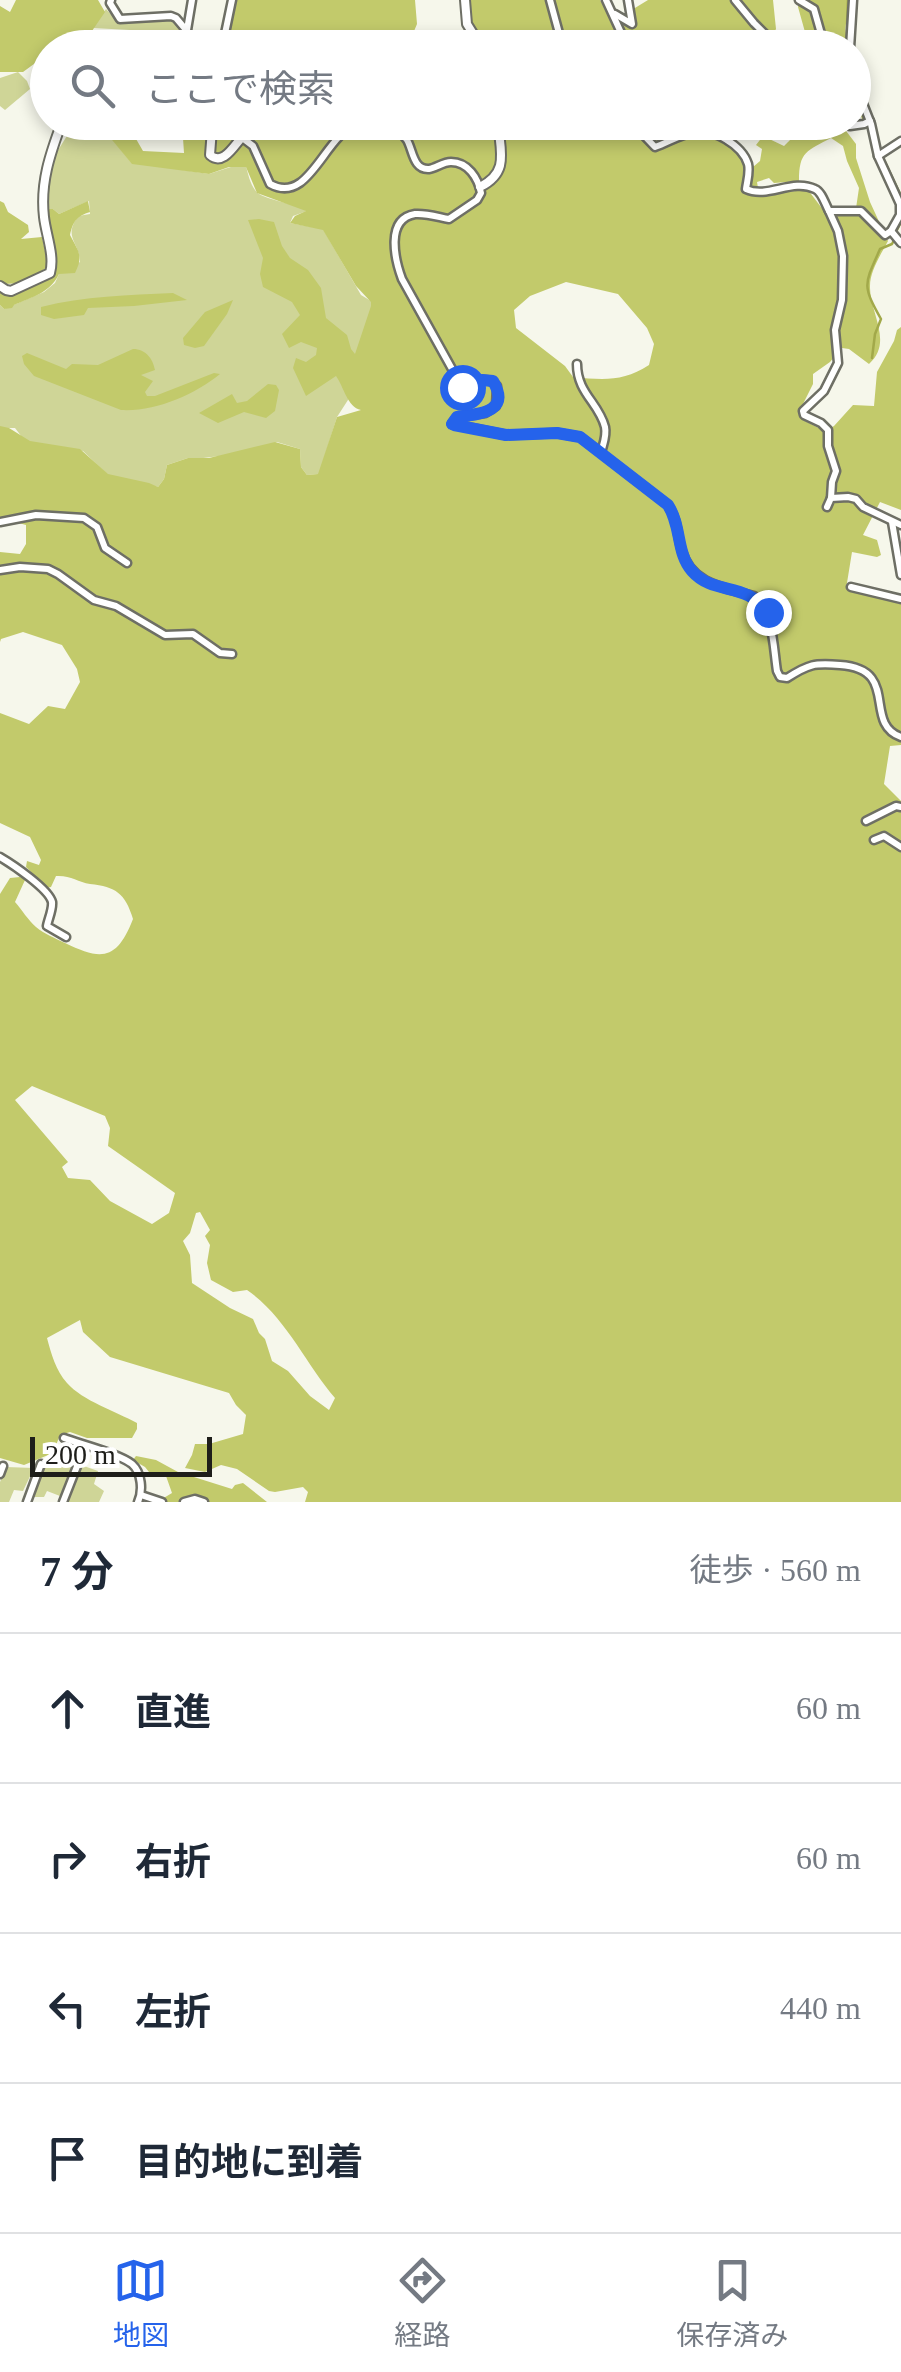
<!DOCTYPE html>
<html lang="ja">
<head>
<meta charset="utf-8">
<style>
	:root { --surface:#fff; --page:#f2f2f3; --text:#1f2937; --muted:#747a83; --line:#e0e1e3; --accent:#2563eb }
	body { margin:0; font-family:"Times New Roman","Noto Sans JP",serif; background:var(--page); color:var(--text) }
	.scale { position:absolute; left:30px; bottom:25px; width:182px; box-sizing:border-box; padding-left:10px; border:5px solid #1e1e1a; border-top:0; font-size:28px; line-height:35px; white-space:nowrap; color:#1e1e1a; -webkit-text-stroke:8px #fff; paint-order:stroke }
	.stop { position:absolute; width:30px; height:30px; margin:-22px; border:8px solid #2563eb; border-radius:50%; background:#fff }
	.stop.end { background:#2563eb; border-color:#fff; box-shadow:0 2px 10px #0008 }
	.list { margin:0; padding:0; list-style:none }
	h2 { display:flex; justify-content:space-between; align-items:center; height:130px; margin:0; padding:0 40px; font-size:42px }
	h2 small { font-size:32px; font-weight:400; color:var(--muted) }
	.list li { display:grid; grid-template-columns:65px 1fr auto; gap:30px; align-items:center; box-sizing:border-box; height:150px; padding:0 40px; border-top:2px solid var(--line) }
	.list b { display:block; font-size:38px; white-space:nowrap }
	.list em { font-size:32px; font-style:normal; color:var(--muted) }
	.icon { flex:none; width:55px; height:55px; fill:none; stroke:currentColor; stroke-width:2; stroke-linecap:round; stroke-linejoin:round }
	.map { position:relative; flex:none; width:901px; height:1502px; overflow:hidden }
	.search { position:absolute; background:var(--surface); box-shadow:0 5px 15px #0003; left:30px; right:30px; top:30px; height:110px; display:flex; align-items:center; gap:25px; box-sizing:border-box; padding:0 35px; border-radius:55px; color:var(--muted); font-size:38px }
	.sheet { height:730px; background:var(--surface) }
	nav { display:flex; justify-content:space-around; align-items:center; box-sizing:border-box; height:140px; border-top:2px solid var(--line); background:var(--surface); font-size:28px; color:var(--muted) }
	nav a { display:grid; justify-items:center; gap:5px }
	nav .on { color:var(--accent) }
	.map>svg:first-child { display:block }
</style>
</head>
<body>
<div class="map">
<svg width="901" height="1502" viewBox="0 0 901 1502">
	<rect width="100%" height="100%" fill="#f6f7eb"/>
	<g fill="#cfd597">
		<path d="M106 9 119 23 164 18 177 23 184 38 181 47H160L148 31 93 28Z"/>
		<path d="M18 72 27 81 30 89 5 110 0 106V78Z"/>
		<path d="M75 123H99L131 162 209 174 234 166H246C248 174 250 183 255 190 261 200 293 202 307 211L293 216 290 223 323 229 361 295 371 301V309L357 386 337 417 319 474 307 475 301 467 300 449 277 442 245 453 195 459 188 458 167 465 164 479 158 487 109 476 83 451 25 441 15 428H0V305L4 309 44 292 55 283 59 274 80 262C79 241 63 238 78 216L90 214 89 201 59 214 53 209H45V171Z"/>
		<path d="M62 1457 74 1460 60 1496 47 1491 44 1497H33L47 1459Z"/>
		<path d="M81 1465 98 1471 94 1484 104 1491 99 1502H67Z"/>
		<path d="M6 1467 34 1468 23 1491 14 1490 9 1502H0V1482Z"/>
	</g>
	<g fill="#c2ca6b" fill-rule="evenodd">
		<path d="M16 0H98L105 12 81 47 48 48 47 61H38L23 72H0V6L10 12Z"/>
		<path d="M227 0H415L417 24 412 36 425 47 216 48 229 6Z"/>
		<path d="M469 0H600L612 22 648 0H773L776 29 766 47H479L473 31Z"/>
		<path d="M799 0H850L845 29 847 47H803L801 37 805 32 798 7Z"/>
		<path d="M98 123H116L120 129 128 125 143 151 184 153 182 123H708L706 126 739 149 749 167H753L760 161 762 149 756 145 763 136 784 146 794 136 790 123H840L856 144V158L870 202 888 241C881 254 870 271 870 286 869 312 894 342 869 364L849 349 842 348 830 362 813 374V384L799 412 805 421 825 431 834 426 853 405 874 406 877 372 894 341 897 330 901 327V510L880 502 863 535 877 540 881 555 877 557 852 552 846 589 901 604V745L890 746 884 784 901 801V1502H305L308 1492 303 1487 275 1492 269 1491 237 1469 221 1465 205 1472 185 1468 192 1455 195 1444H209L243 1434 246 1415 236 1405 229 1393 110 1357 83 1332 80 1320 47 1338C51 1353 56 1371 67 1383 83 1401 115 1411 137 1423V1429L132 1438H87L70 1432 60 1435 53 1453 24 1465 0 1458V894L10 878 20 877 25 880 15 902C22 910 28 920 36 927 44 934 55 938 65 943 102 961 117 960 133 919 125 893 116 887 90 884 78 882 70 875 56 876L51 887 47 888 26 867 27 861 39 865 41 860 30 837 0 823V713L29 724 48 706 65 709 80 682 77 669 62 645 23 632 1 639 0 642V552L20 554 26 544V525L0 518V426L9 428 30 441 80 449 108 474 149 483 158 487 164 479 167 465 188 458H209L275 442 300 449 301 467 307 475 318 474 337 417 361 410C347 407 344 387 336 376L306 396 293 368 296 358 306 362 316 355 317 348 301 342 289 348 282 334 300 315 292 302 263 287 260 274 263 258 248 220 259 219 274 222 282 246 290 258 308 270 321 288 326 318 347 335 351 349 355 354 371 306V302L356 286 323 230 290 223 295 216 306 211 257 193 246 167H229L209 174 132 164ZM831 138 843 146 847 161 859 188 855 215 824 211 808 190 759 194 757 182 769 178 774 183 799 181C799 151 807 151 831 138ZM566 282 618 294 647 328 654 344 649 365C623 382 603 380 573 377L565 366 516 328 514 310 530 296ZM32 1086 105 1116 110 1128 108 1146 175 1193 169 1213 152 1224 110 1201 90 1180 68 1178 62 1167 68 1162 15 1100ZM200 1212 210 1230 205 1236 210 1245 207 1263 211 1280 233 1292 247 1290C286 1317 305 1363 335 1398L329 1410 310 1396 288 1371 272 1361 265 1339 259 1333 253 1319 230 1308 192 1283 190 1255 183 1241 190 1233 196 1213Z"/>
		<path d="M0 201 4 203 8 212 28 225 29 232 21 239 42 237 47 261 46 268 22 283 5 284 0 280Z"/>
		<path d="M88 201 90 212C77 216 73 221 70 235 78 251 84 255 75 273L59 274C50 293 32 297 14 305L12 308 4 309 0 305V289L11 293 50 277 56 265 45 209H53L59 214Z"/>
		<path d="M173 293 187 300 134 306 88 308 84 315 54 319 41 315V307C84 296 129 295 173 293Z"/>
		<path d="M233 300 227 314 204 346 195 348 184 345 183 338 205 312Z"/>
		<path d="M133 349C146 349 153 359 155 370L141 375 153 381 145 392 147 396H155L214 373 220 374C194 395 155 412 121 410L34 376 24 364 22 356 27 353 66 369 72 364 98 365Z"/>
		<path d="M268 384 276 385 279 390 275 411 266 418 244 412 218 423 199 413 232 394 237 403 247 401Z"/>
		<path d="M136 1456 156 1460 178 1472 232 1489 235 1485 243 1483 267 1502H157L172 1493 166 1476 153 1477 145 1467 133 1460Z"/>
	</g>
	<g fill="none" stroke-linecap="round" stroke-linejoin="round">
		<g stroke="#a2a94a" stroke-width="2.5">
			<path d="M846 48 848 0"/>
			<path d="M854 93 864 120"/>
			<path d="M875 131 879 148"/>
			<path d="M885 162 901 196"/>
			<path d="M897 230 901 222"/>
			<path d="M872 358 875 334 881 319C862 285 864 285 880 249L892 244 894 240"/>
		</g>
		<g stroke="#6e6f65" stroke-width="11">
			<g id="street">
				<path d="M111 0 110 3 120 19 171 16 176 18 187 31"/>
				<path d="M550 0 563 48"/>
				<path d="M606 0 628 48"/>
				<path d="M735 0 754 23 779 48"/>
				<path d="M799 0 814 9 825 48"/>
				<path d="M615 14 632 24 628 0"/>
				<path d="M184 48 192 0"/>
				<path d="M222 48 232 0"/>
				<path d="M850 48 853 0"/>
				<path d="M854 73 858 91 871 124 878 156 900 204V215L891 231"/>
				<path d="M226 122 232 130 253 146 270 184C310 206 324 134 358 124 373 120 398 126 407 140 413 150 413 170 429 169 436 168 443 162 451 162 468 162 478 178 481 193L477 200 449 219C438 217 426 213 415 214 385 219 395 260 402 279L462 387C474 383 487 374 497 386L496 406 485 413 457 417 452 424"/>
				<path d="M586 122 588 131"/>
				<path d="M631 122 655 147C667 143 681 134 694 132 713 128 742 145 748 164 750 172 747 181 746 189 768 199 792 178 815 189 822 192 825 204 829 211H861L885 235 891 231 901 243"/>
				<path d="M846 122 850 126 864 124 870 121"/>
				<path d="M878 156 901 141"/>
				<path d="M829 211 838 231 843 256 842 300 835 330 838 363 824 391 803 411 804 415 821 423 828 430V446L836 471 832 482 831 498"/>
				<path d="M577 364C577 393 599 403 605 427 607 436 603 444 601 453"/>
				<path d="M452 424 506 435 557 433 580 437 668 505C679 523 676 532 682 551 691 584 725 588 754 596 774 615 773 645 777 671L780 677 787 678C809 664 814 663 840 665 901 669 862 723 901 737"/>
				<path d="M827 507 831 498 848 497 856 499 863 507 901 525"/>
				<path d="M0 522 36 515 84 518 97 527 105 548 127 563"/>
				<path d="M892 522 901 575"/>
				<path d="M0 570 20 567 48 569 58 574 94 600 116 606 165 635 193 634 220 653 232 654"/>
				<path d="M851 587 901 599"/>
				<path d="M866 821 896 806 901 807"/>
				<path d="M874 840 884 836 901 847"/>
				<path d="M0 857C12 864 49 889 52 902 53 909 48 920 47 926L66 937"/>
				<path d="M64 1438C80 1444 120 1454 132 1464 142 1473 143 1491 138 1502"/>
				<path d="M0 1474 3 1466"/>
				<path d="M141 1495 162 1502"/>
				<path d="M27 1502 41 1464"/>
				<path d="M63 1502 85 1446"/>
				<path d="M184 1502 195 1499 204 1502"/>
			</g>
		</g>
		<g stroke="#6e6f65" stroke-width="12">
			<g id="secondary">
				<path d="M465 0 467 24 482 48"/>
				<path d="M209 122 212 129 210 155C223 166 233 147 242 137"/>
				<path d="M480 187C510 172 500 151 498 122"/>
				<path d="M0 286 6 290 11 291 50 273C55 256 46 235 44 217 40 183 50 154 62 122"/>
			</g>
		</g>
		<use href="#street" stroke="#fff" stroke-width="6"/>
		<use href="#secondary" stroke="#fff" stroke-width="8"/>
	</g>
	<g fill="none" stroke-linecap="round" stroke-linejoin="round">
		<path stroke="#2563eb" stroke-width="12" d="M462 387 482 380 493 381C511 412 480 414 457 417L452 424 454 425 506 435 557 433 580 437 668 505C682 527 676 553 692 571 714 596 745 581 768 612"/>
	</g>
</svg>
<div class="scale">200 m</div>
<div class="stop" style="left:462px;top:387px"></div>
<div class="stop end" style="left:768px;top:612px"></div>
<div class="search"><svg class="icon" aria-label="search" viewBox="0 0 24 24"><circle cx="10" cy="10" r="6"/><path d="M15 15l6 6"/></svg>ここで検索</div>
</div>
<section class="sheet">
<h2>7 分<small>徒歩 · 560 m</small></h2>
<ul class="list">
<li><svg class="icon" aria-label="ahead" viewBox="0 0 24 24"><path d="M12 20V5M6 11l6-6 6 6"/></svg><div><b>直進</b></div><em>60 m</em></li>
<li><svg class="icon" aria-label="right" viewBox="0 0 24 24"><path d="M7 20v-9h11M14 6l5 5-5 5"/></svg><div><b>右折</b></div><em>60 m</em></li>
<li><svg class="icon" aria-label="left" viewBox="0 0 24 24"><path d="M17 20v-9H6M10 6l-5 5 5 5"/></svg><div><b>左折</b></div><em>440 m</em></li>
<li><svg class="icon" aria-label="arrive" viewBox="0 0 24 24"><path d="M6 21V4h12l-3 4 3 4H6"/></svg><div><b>目的地に到着</b></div></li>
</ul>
</section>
<nav>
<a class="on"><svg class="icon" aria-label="map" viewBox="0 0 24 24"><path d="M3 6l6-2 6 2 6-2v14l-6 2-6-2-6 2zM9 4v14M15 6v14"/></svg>地図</a>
<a><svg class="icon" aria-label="directions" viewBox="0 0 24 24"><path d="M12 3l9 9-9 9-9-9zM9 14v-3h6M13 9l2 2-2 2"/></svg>経路</a>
<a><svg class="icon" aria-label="saved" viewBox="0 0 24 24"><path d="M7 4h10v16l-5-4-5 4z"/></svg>保存済み</a>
</nav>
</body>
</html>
